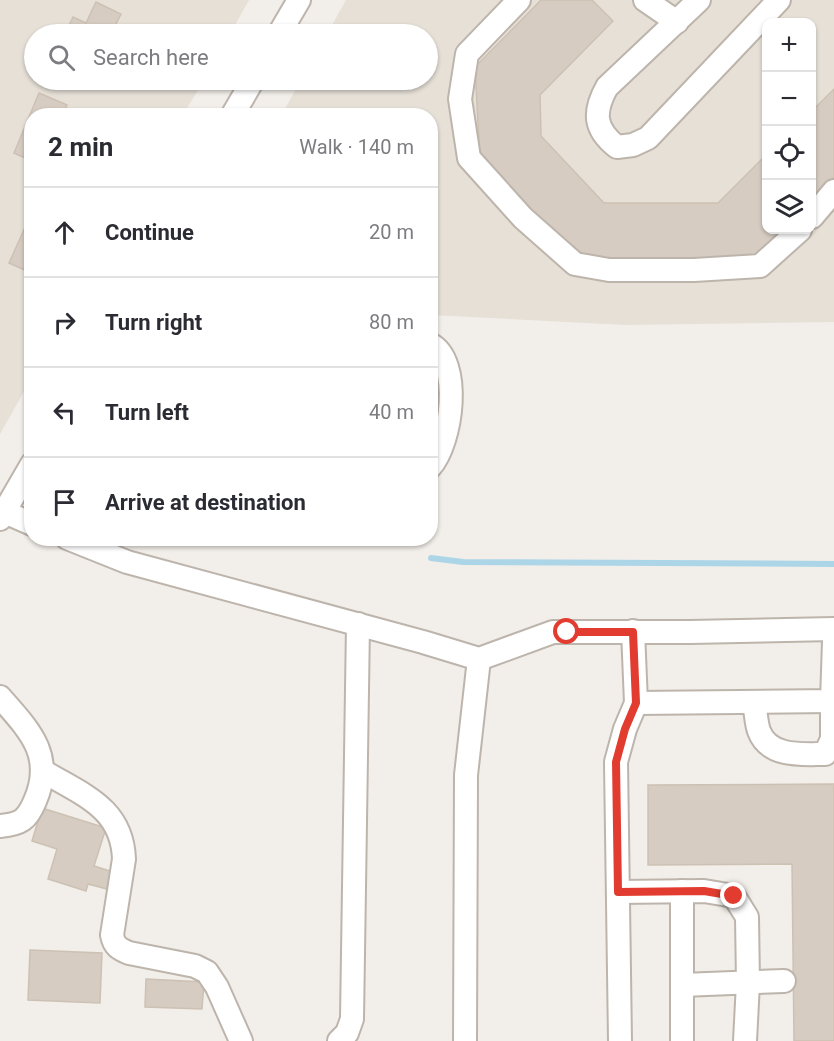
<!DOCTYPE html>
<html lang="en">
<head>
<meta charset="utf-8">
<style>
	:root { --surface:#fff; --page:#f7f7f7; --text:#2b2b33; --muted:#7c7c81; --line:#e1e1e2 }
	body { margin:0; font-family:Roboto,sans-serif; background:var(--page); color:var(--text) }
	.controls { position:absolute; right:18px; top:18px; display:grid; overflow:hidden; border-radius:12px; box-shadow:0 2px 4px #0004 }
	.controls button { width:54px; height:54px; display:grid; place-items:center; padding:0; border:0; border-bottom:2px solid var(--line); background:var(--surface); color:var(--text); font:30px sans-serif }
	.stop { position:absolute; width:18px; height:18px; margin:-14px; border:4px solid #e23c30; border-radius:50%; background:#fff }
	.stop.end { background:#e23c30; border-color:#fff; box-shadow:0 2px 6px #0008 }
	.list { margin:0; padding:0; list-style:none }
	h2 { display:flex; justify-content:space-between; align-items:center; height:78px; margin:0; padding:0 24px; font-size:26px }
	h2 small { font-size:20px; font-weight:400; color:var(--muted) }
	.list li { display:grid; grid-template-columns:39px 1fr auto; gap:18px; align-items:center; box-sizing:border-box; height:90px; padding:0 24px; border-top:2px solid var(--line) }
	.list b { display:block; font-size:22px; white-space:nowrap }
	.list em { font-size:20px; font-style:normal; color:var(--muted) }
	.icon { flex:none; width:33px; height:33px; fill:none; stroke:currentColor; stroke-width:2; stroke-linecap:round; stroke-linejoin:round }
	.map { position:relative; flex:none; width:834px; height:1041px; overflow:hidden }
	.search { position:absolute; background:var(--surface); box-shadow:0 2px 4px #0004; left:24px; top:24px; width:414px; height:66px; display:flex; align-items:center; gap:15px; box-sizing:border-box; padding:0 21px; border-radius:33px; color:var(--muted); font-size:22px }
	.panel { position:absolute; background:var(--surface); box-shadow:0 2px 4px #0004; left:24px; top:108px; width:414px; height:438px; border-radius:24px }
	.map>svg:first-child { display:block }
</style>
</head>
<body>
<div class="map">
<svg width="834" height="1041" viewBox="0 0 834 1041">
	<rect width="100%" height="100%" fill="#f2eee9"/>
	<g fill="#e6e0d7" fill-rule="evenodd">
		<path d="M0 0H249L230 34H34V80H204L183 115 32 116 31 379 0 434Z"/>
		<path d="M346 0H834V322L626 325 431 315 430 116H281L301 80H428V34H327ZM766 22H812V230H766Z"/>
	</g>
	<g fill="none" stroke-linecap="round" stroke-linejoin="round">
		<path stroke="#acd5e8" stroke-width="6" d="M431 558 463 562 834 564"/>
	</g>
	<g fill="#d6ccc2" stroke="#cdc1b3" stroke-width="1.5">
		<path d="M541 0H592L613 21 540 95 541 136 604 203H718L766 155V230H781L748 263 578 261 480 160 475 67Z"/>
		<path d="M96 2 121 14 111 34H65L73 17 86 23Z"/>
		<path d="M834 89V177L812 199V111Z"/>
		<path d="M39 93 67 105 63 116H32V161L14 153Z"/>
		<path d="M32 212V273L9 263Z"/>
		<path d="M834 784V1041H794L792 864 648 865V785Z"/>
		<path d="M42 808 106 828 94 866 113 872 107 889 88 884 86 891 48 879 57 849 32 841Z"/>
		<path d="M30 950 102 953 100 1003 28 1000Z"/>
		<path d="M146 979 204 982 202 1009 145 1007Z"/>
	</g>
	<g fill="none" stroke-linecap="round" stroke-linejoin="round">
		<g stroke="#bdb5ac" stroke-width="26">
			<g id="minor">
				<path d="M519 0 467 54 460 99 469 158 523 218 575 264 609 270H694L760 266 800 230"/>
				<path d="M645 0 677 22"/>
				<path d="M699 0 607 87C593 112 594 129 617 147L633 145 648 138 779 0"/>
				<path d="M279 34 299 0"/>
				<path d="M232 116 253 80"/>
				<path d="M812 217 834 191"/>
				<path d="M430 344C463 361 452 443 430 467"/>
				<path d="M0 510 32 524"/>
				<path d="M0 519 32 464"/>
				<path d="M67 538 127 562 423 642 479 659 553 632H690L834 629"/>
				<path d="M0 697C29 730 55 755 35 801 27 820 21 824 0 826"/>
				<path d="M636 703 832 701 834 641"/>
				<path d="M754 703C756 712 756 723 759 731 769 758 803 754 825 754L832 739V701"/>
				<path d="M43 771C82 795 122 807 124 859L112 935C114 946 119 949 129 953L195 966 207 972 217 987 241 1041"/>
				<path d="M682 891V1041"/>
				<path d="M618 892 704 891 734 896 747 917 748 983 745 1041"/>
				<path d="M682 985 784 981"/>
				<path d="M339 1041 347 1033 352 1019 358 624"/>
				<path d="M465 1041 466 775 479 659"/>
				<path d="M620 1041 616 762 625 729 636 703 633 631"/>
			</g>
		</g>
		<use href="#minor" stroke="#fff" stroke-width="22"/>
	</g>
	<g fill="none" stroke-linecap="round" stroke-linejoin="round">
		<path stroke="#e23c30" stroke-width="8" d="M567 632H633L636 703 625 729 616 762 618 892 704 891 734 896"/>
	</g>
</svg>
<div class="controls">
<button>+</button>
<button>−</button>
<button><svg class="icon" aria-label="locate" viewBox="0 0 24 24"><circle cx="12" cy="12" r="6"/><path d="M12 2v4M12 18v4M2 12h4M18 12h4"/></svg></button>
<button><svg class="icon" aria-label="layers" viewBox="0 0 24 24"><path d="M12 4l9 5-9 5-9-5zM3 14l9 5 9-5"/></svg></button>
</div>
<div class="stop" style="left:567px;top:632px"></div>
<div class="stop end" style="left:734px;top:896px"></div>
<div class="search"><svg class="icon" aria-label="search" viewBox="0 0 24 24"><circle cx="10" cy="10" r="6"/><path d="M15 15l6 6"/></svg>Search here</div>
<section class="panel">
<h2>2 min<small>Walk · 140 m</small></h2>
<ul class="list">
<li><svg class="icon" aria-label="ahead" viewBox="0 0 24 24"><path d="M12 20V5M6 11l6-6 6 6"/></svg><div><b>Continue</b></div><em>20 m</em></li>
<li><svg class="icon" aria-label="right" viewBox="0 0 24 24"><path d="M7 20v-9h11M14 6l5 5-5 5"/></svg><div><b>Turn right</b></div><em>80 m</em></li>
<li><svg class="icon" aria-label="left" viewBox="0 0 24 24"><path d="M17 20v-9H6M10 6l-5 5 5 5"/></svg><div><b>Turn left</b></div><em>40 m</em></li>
<li><svg class="icon" aria-label="arrive" viewBox="0 0 24 24"><path d="M6 21V4h12l-3 4 3 4H6"/></svg><div><b>Arrive at destination</b></div></li>
</ul>
</section>
</div>
</body>
</html>
